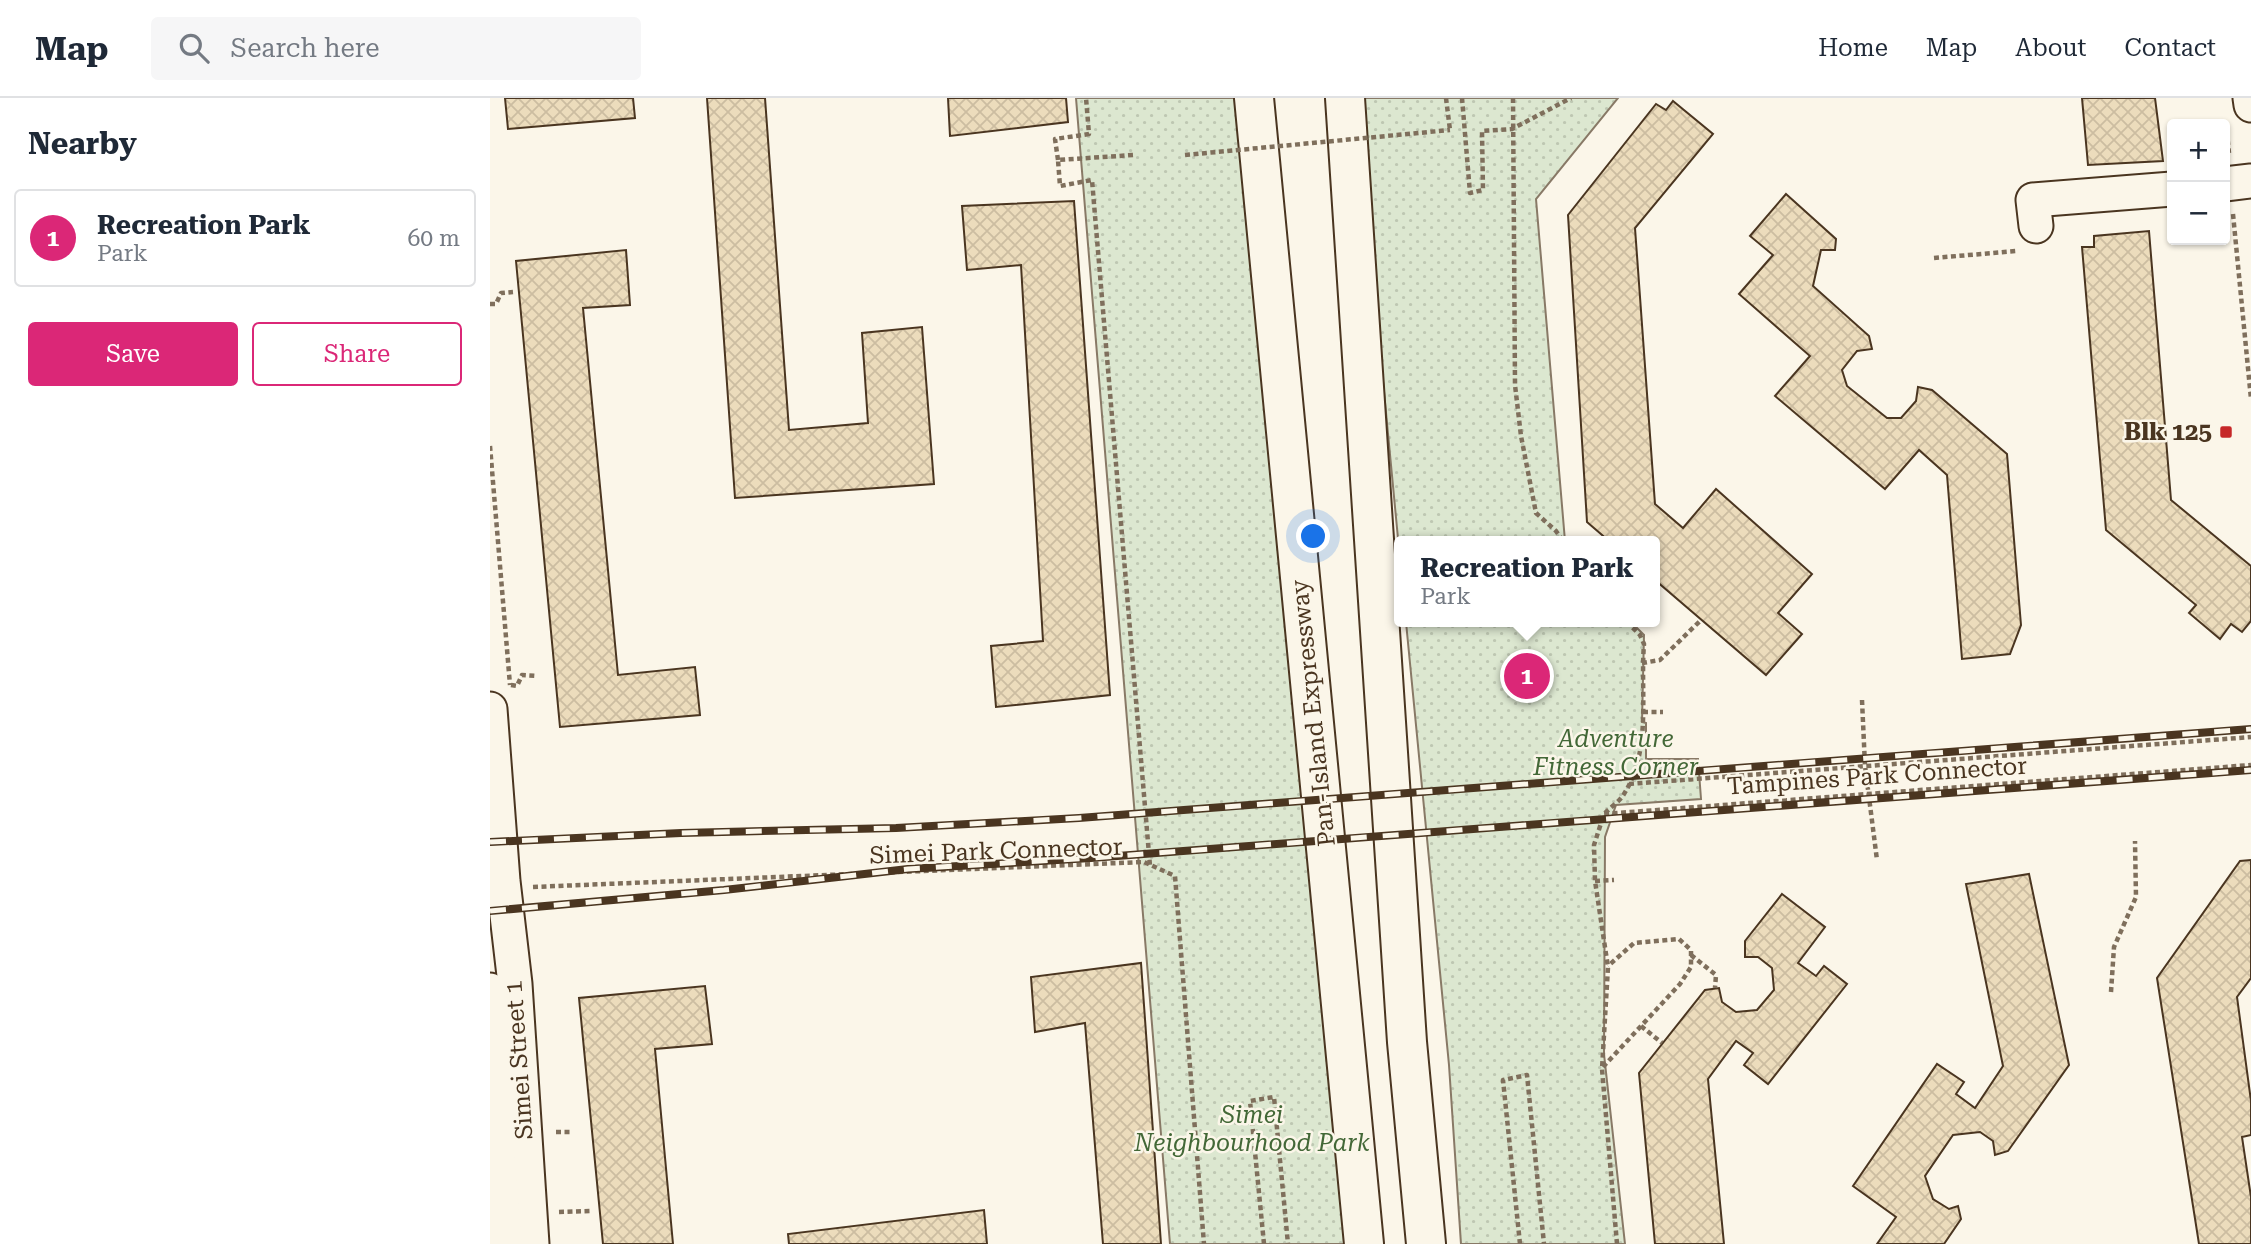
<!DOCTYPE html>
<html lang="en">
<head>
<meta charset="utf-8">
<style>
	:root { --surface:#fff; --page:#f6f6f7; --text:#1f2937; --muted:#747a83; --line:#e0e1e3; --accent:#db2777 }
	body { margin:0; font-family:"Roboto Serif",serif; background:var(--page); color:var(--text) }
	.controls { position:absolute; right:21px; top:21px; display:grid; overflow:hidden; border-radius:7px; box-shadow:0 2px 5px #0004 }
	.controls button { width:63px; height:63px; display:grid; place-items:center; padding:0; border:0; border-bottom:2px solid var(--line); background:var(--surface); color:var(--text); font:35px sans-serif }
	.you { position:absolute; left:824px; top:439px; width:24px; height:24px; margin:-18px; border:5px solid #fff; border-radius:50%; background:#1a73e8; box-shadow:0 0 0 10px #1a73e833 }
	.badge { display:grid; place-items:center; width:46px; height:46px; border-radius:50%; background:var(--accent); color:#fff; font-size:23px; font-weight:700 }
	.pin { position:absolute; translate:-50% -50%; border:4px solid #fff; box-shadow:0 2px 7px #0006 }
	.popup { position:absolute; left:904px; top:438px; width:266px; height:91px; box-sizing:border-box; display:grid; place-content:center; border-radius:7px; background:var(--surface); filter:drop-shadow(0 2px 5px #0005); font-size:23px; white-space:nowrap; color:var(--muted) }
	.popup b { font-size:26px; color:var(--text) }
	.popup::after { content:''; position:absolute; left:50%; top:100%; margin-left:-14px; border:14px solid transparent; border-top-color:var(--surface) }
	.list { margin:0; padding:0; list-style:none }
	h2 { display:flex; justify-content:space-between; align-items:center; height:91px; margin:0; padding:0 28px; font-size:30px }
	h2 small { font-size:23px; font-weight:400; color:var(--muted) }
	.list li { display:grid; grid-template-columns:46px 1fr auto; gap:21px; align-items:center; box-sizing:border-box; height:98px; margin:0 14px 14px; padding:0 14px; border:2px solid var(--line); border-radius:7px }
	.list b { display:block; font-size:26px; white-space:nowrap }
	.list p { margin:0; font-size:23px; white-space:nowrap; color:var(--muted) }
	.list em { font-size:23px; font-style:normal; color:var(--muted) }
	.actions { display:flex; gap:14px; padding:21px 28px }
	.actions a { flex:1; padding:16px 0; border:2px solid var(--accent); border-radius:7px; text-align:center; font-size:24px; color:var(--accent) }
	.actions .main { background:var(--accent); color:#fff }
	.icon { flex:none; width:38px; height:38px; fill:none; stroke:currentColor; stroke-width:2; stroke-linecap:round; stroke-linejoin:round }
	.map { position:relative; flex:none; width:1761px; height:1146px; overflow:hidden }
	header { display:flex; align-items:center; gap:42px; box-sizing:border-box; height:98px; padding:0 35px; background:var(--surface); border-bottom:2px solid var(--line) }
	header strong { font-size:33px }
	nav { display:flex; gap:38px; margin-inline-start:auto; font-size:24px }
	.search { width:490px; height:63px; background:var(--page); display:flex; align-items:center; gap:18px; box-sizing:border-box; padding:0 24px; border-radius:7px; color:var(--muted); font-size:26px }
	main { display:flex }
	aside { flex:1; background:var(--surface) }
	.map>svg:first-child { display:block }
</style>
</head>
<body>
<header>
<strong>Map</strong>
<div class="search"><svg class="icon" aria-label="search" viewBox="0 0 24 24"><circle cx="10" cy="10" r="6"/><path d="M15 15l6 6"/></svg>Search here</div>
<nav><a>Home</a><a>Map</a><a>About</a><a>Contact</a></nav>
</header>
<main>
<aside>
<h2>Nearby<small></small></h2>
<ul class="list">
<li><span class="badge">1</span><div><b>Recreation Park</b><p>Park</p></div><em>60 m</em></li>
</ul>
<div class="actions"><a class="main">Save</a><a>Share</a></div>
</aside>
<div class="map">
<svg width="1761" height="1146" viewBox="0 0 1761 1146">
	<defs>
		<pattern id="park-dots" width="8" height="8" patternUnits="userSpaceOnUse" patternTransform="scale(1.75)"><rect width="8" height="8" fill="#dce7d0"/><path d="M2 2h.1M6 6h.1" fill="none" stroke="#bec7b2" stroke-width="1.8" stroke-linecap="round"/></pattern>
		<pattern id="building-cross-hatch" width="8" height="8" patternUnits="userSpaceOnUse" patternTransform="scale(1.75)"><rect width="8" height="8" fill="#ecdcbc"/><path d="M0 0l8 8M0 8l8-8" fill="none" stroke="#ccbda1"/></pattern>
	</defs>
	<rect width="100%" height="100%" fill="#fbf6e9"/>
	<g fill="url(#park-dots)" stroke="#887966" stroke-width="2">
		<path d="M586 0H759L865 1146H680Z"/>
		<path d="M866 0H1128L1046 101 1075 443H909V451Z"/>
		<path d="M916 524H1141L1154 537 1152 624 1156 625V661H1208L1211 701 1126 707 1115 739 1114 956 1135 1146H971L959 967Z"/>
	</g>
	<g fill="url(#building-cross-hatch)" stroke="#4a3520" stroke-width="2">
		<path d="M15 0H143L145 20 18 31Z"/>
		<path d="M217 0H275L299 332 378 325 372 235 432 229 444 386 245 400Z"/>
		<path d="M458 0H576L578 24 460 38Z"/>
		<path d="M1592 0H1665L1673 63 1598 67Z"/>
		<path d="M1183 3 1223 36 1145 130 1165 406 1193 430 1226 391 1322 476 1288 515 1312 536 1276 577 1165 482V443H1119L1097 424 1078 117 1166 6 1176 12Z"/>
		<path d="M1296 96 1346 141 1345 152H1331L1323 188 1379 238 1382 251 1367 253 1352 272 1357 288 1397 320H1411L1426 303 1428 289 1442 292 1517 356 1531 527 1520 556 1472 561 1457 377 1429 352 1395 391 1285 298 1320 258 1249 196 1283 157 1260 138Z"/>
		<path d="M584 103 620 597 506 609 501 548 553 543 531 167 477 172 472 108Z"/>
		<path d="M1659 133 1681 402 1761 468V523L1752 534 1741 526 1730 541 1699 515 1706 507 1616 432 1592 149H1604V138Z"/>
		<path d="M136 152 140 207 93 210 128 577 205 569 210 617 70 629 26 163Z"/>
		<path d="M1761 762V880L1747 899 1761 1003V1037L1752 1039 1761 1099V1146H1709L1667 880 1750 763Z"/>
		<path d="M1539 776 1579 967 1518 1053 1505 1057 1503 1043 1490 1034 1463 1037 1435 1078 1443 1101 1459 1111 1468 1108 1471 1121 1454 1146H1387L1406 1119 1363 1088 1447 966 1474 984 1466 996 1485 1010 1513 968 1476 786Z"/>
		<path d="M1292 796 1335 829 1308 865 1326 878 1334 868 1357 886 1278 986 1254 967 1263 955 1246 943 1218 981 1234 1146H1165L1149 975 1215 892 1229 890 1232 904 1246 914 1267 912 1284 892 1282 870 1268 859H1255V843Z"/>
		<path d="M651 865 671 1146H613L595 925 545 934 541 879Z"/>
		<path d="M215 888 222 946 165 951 183 1146H113L89 900Z"/>
		<path d="M494 1112 497 1146H299L298 1136Z"/>
	</g>
	<g fill="none" stroke-linecap="round" stroke-linejoin="round">
		<g stroke="#4a3520" stroke-width="37">
			<g id="minor">
				<path d="M1760 0 1761 7"/>
				<path d="M1735 86 1761 83"/>
				<path d="M1546 128 1543 102 1682 91"/>
				<path d="M0 611 13 783 25 886 42 1146"/>
				<path d="M0 892 6 1037 15 1146"/>
			</g>
		</g>
		<g stroke="#4a3520" stroke-width="42">
			<g id="highway">
				<path d="M764 0 874 1146"/>
				<path d="M855 0 917 944 936 1146"/>
			</g>
		</g>
		<g stroke="#7f6f5c" stroke-width="4.5" stroke-dasharray="5 3.5" stroke-linecap="butt">
			<path d="M956 0 960 32"/>
			<path d="M972 0 980 95 993 92 992 33 1022 31 1081 0"/>
			<path d="M1023 0 1025 287 1031 338 1046 415 1066 433 1073 443"/>
			<path d="M1736 25 1739 55"/>
			<path d="M643 57 568 62 570 88 602 82 660 768"/>
			<path d="M568 62 565 41 599 36 596 0"/>
			<path d="M1743 116 1761 301"/>
			<path d="M1444 160 1526 153"/>
			<path d="M0 206H6L11 195 23 194"/>
			<path d="M0 348 20 587"/>
			<path d="M1152 565 1170 562 1211 522"/>
			<path d="M21 587 27 588 32 577 47 578"/>
			<path d="M1372 602 1375 668 1387 762"/>
			<path d="M1153 614H1173"/>
			<path d="M1139 686 1761 639"/>
			<path d="M1115 715C1121 709 1130 703 1134 696 1162 652 1150 595 1154 546L1150 537 1137 524"/>
			<path d="M1105 783 1124 782"/>
			<path d="M43 789 654 764 685 778 714 1146"/>
			<path d="M1201 857 1226 877 1225 890"/>
			<path d="M1621 894 1624 849 1646 799 1645 743"/>
			<path d="M1151 928 1172 945"/>
			<path d="M1113 969 1190 886 1201 869V852L1189 841 1144 845 1118 868"/>
			<path d="M66 1034H80"/>
			<path d="M69 1114 100 1113"/>
			<path d="M774 1146 760 1003 784 999 798 1146"/>
			<path d="M1030 1146 1013 982 1037 977 1054 1146"/>
			<path d="M1127 1146 1112 971 1118 869 1105 783 1104 747 1114 716 1761 667"/>
		</g>
		<use href="#minor" stroke="#fbf6e9" stroke-width="33"/>
		<use href="#highway" stroke="#fbf6e9" stroke-width="38"/>
		<g stroke="#4a3520" stroke-width="8">
			<g id="rail">
				<path d="M0 744 191 735 406 730 589 720 1761 631"/>
				<path d="M0 813 234 792 418 771 601 760 1761 672"/>
			</g>
		</g>
		<use href="#rail" stroke="#fbf6e9" stroke-width="5" stroke-dasharray="16" stroke-linecap="butt"/>
		<path stroke="#7f6f5c" stroke-width="4.5" stroke-dasharray="5 3.5" stroke-linecap="butt" d="M695 57 960 32"/>
	</g>
	<rect fill="#c62828" stroke="#fbf6e9" stroke-width="2.5" x="1729" y="327" width="14" height="14" rx="3.5"/>
	<g text-anchor="middle" stroke-width="5" stroke-linejoin="round" paint-order="stroke">
		<g font-size="24" font-weight="bold" fill="#4a3520" stroke="#fbf6e9" text-anchor="end">
			<text x="1722" y="342">Blk 125</text>
		</g>
		<g font-size="24" fill="#4a3520" stroke="#fbf6e9">
			<text transform="translate(823 615) rotate(-96)" y="8">Pan-Island Expressway</text>
			<text transform="translate(1387 678) rotate(-4)" y="8">Tampines Park Connector</text>
			<text transform="translate(506 753) rotate(-2)" y="8">Simei Park Connector</text>
			<text transform="translate(29 962) rotate(-94)" y="8">Simei Street 1</text>
		</g>
		<g font-size="24" font-style="italic" fill="#436837" stroke="#fbf6e9">
			<text x="1126" y="649">Adventure<tspan x="1126" dy="28">Fitness Corner</tspan></text>
			<text x="762" y="1025">Simei<tspan x="762" dy="28">Neighbourhood Park</tspan></text>
		</g>
	</g>
</svg>
<div class="controls">
<button>+</button>
<button>−</button>
</div>
<div class="you"></div>
<div class="pin badge" style="left:1037px;top:578px">1</div>
<div class="popup"><b>Recreation Park</b>Park</div>
</div>
</main>
</body>
</html>
